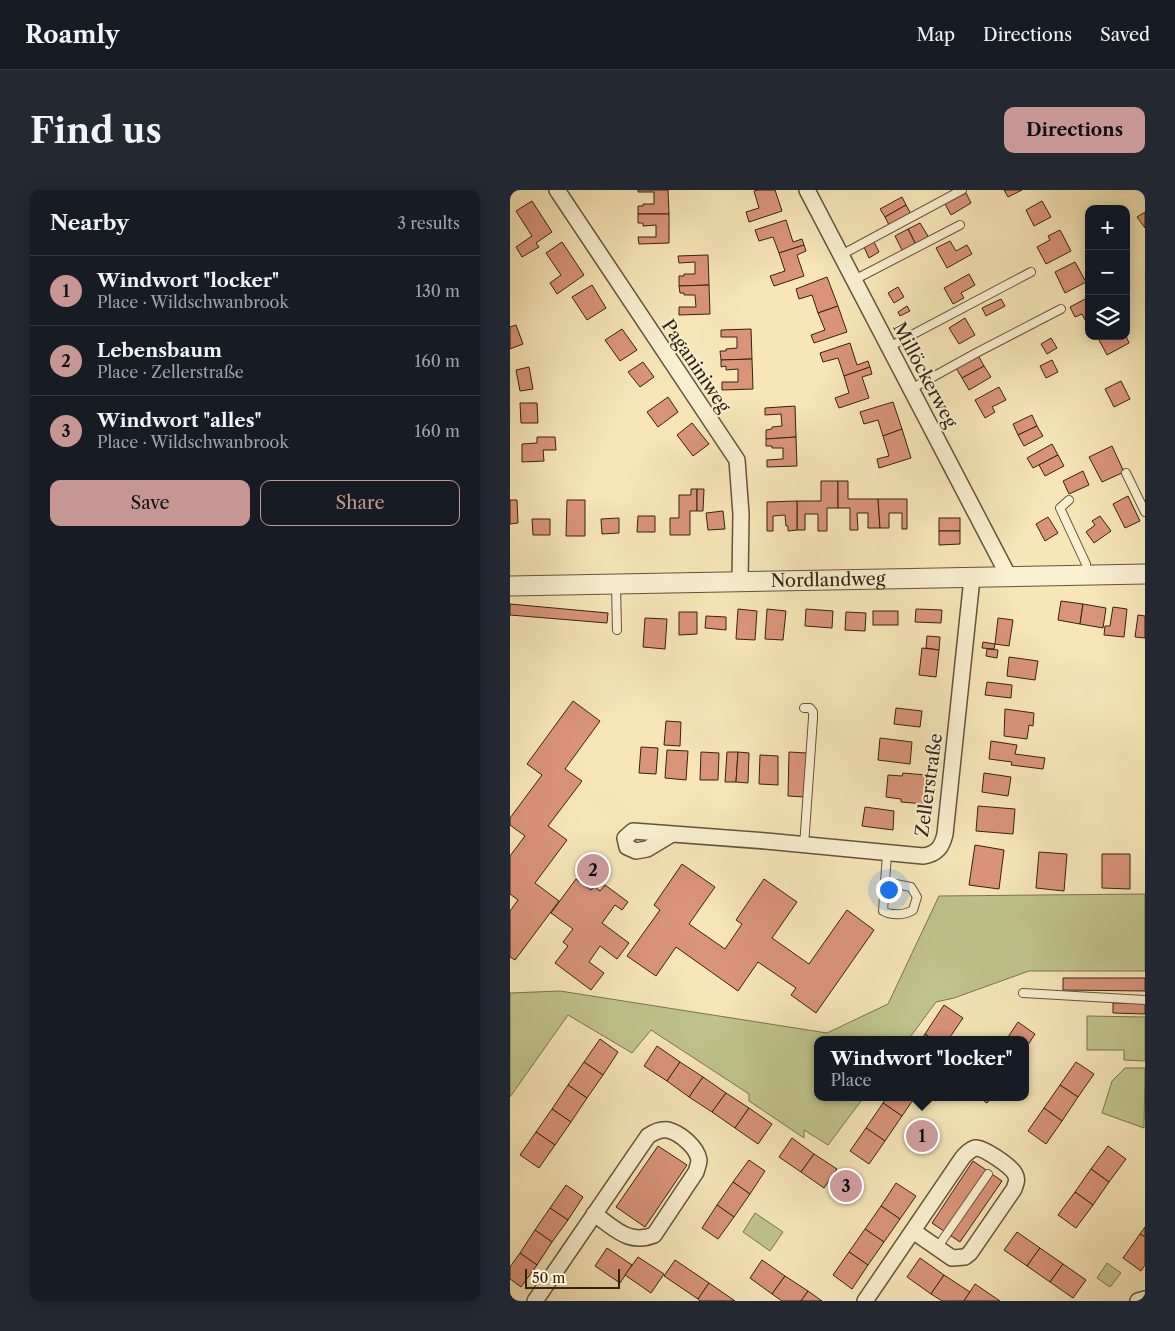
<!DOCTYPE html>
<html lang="en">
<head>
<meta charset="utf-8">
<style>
	:root { --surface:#171b24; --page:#242831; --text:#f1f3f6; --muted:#9ea1a6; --line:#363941; --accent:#c59692 }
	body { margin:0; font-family:"Libre Caslon Text",serif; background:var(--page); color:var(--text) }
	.controls { position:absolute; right:15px; top:15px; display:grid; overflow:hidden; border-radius:10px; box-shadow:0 2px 12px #0003 }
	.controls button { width:45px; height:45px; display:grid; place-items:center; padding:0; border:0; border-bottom:1px solid var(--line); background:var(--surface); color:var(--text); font:25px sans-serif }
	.scale { position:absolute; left:15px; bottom:12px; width:95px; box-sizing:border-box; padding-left:5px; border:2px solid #342213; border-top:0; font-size:14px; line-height:18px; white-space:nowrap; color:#342213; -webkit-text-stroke:4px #f9efd1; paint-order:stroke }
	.you { position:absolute; left:378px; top:699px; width:18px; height:18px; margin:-12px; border:4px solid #fff; border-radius:50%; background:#1a73e8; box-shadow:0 0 0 8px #1a73e833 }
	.badge { display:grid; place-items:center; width:32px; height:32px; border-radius:50%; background:var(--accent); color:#111; font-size:16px; font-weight:700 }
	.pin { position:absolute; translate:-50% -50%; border:2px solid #fff; box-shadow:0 1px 5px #0006 }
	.popup { position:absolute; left:304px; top:846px; width:215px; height:65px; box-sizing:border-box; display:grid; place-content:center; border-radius:10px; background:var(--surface); filter:drop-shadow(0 1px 4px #0005); font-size:16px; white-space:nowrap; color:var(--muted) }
	.popup b { font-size:19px; color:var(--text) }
	.popup::after { content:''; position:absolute; left:50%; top:100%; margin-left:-10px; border:10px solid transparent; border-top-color:var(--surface) }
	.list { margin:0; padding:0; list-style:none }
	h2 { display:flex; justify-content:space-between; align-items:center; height:65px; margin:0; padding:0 20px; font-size:21px }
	h2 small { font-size:16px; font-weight:400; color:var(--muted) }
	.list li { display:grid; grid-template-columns:32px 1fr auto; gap:15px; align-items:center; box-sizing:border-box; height:70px; padding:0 20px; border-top:1px solid var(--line) }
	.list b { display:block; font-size:19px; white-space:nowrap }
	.list p { margin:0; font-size:16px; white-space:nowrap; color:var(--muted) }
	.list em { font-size:16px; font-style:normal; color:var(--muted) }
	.actions { display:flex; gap:10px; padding:15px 20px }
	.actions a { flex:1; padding:11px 0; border:1px solid var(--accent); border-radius:10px; text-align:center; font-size:18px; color:var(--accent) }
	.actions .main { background:var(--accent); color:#111 }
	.icon { flex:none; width:28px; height:28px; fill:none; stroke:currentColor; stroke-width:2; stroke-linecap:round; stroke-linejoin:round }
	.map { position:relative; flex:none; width:635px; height:1111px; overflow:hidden; border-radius:10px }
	header { display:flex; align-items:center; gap:30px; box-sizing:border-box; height:70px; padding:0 25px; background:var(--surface); border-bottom:1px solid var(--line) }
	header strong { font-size:24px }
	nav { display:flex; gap:28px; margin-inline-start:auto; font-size:18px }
	.intro { display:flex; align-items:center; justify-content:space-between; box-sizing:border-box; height:120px; padding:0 30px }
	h1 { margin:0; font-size:35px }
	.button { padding:12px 22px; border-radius:10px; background:var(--accent); color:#111; font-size:18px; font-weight:700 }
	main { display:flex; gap:30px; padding:0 30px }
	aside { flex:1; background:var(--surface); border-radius:10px; box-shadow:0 2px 12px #0003 }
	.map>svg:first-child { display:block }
</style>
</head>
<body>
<header>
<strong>Roamly</strong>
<nav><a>Map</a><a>Directions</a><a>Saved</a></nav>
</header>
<div class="intro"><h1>Find us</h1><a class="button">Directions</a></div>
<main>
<aside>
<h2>Nearby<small>3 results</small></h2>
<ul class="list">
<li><span class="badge">1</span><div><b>Windwort &quot;locker&quot;</b><p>Place · Wildschwanbrook</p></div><em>130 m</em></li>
<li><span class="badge">2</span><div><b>Lebensbaum</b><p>Place · Zellerstraße</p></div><em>160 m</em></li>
<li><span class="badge">3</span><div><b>Windwort &quot;alles&quot;</b><p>Place · Wildschwanbrook</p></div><em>160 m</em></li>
</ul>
<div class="actions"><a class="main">Save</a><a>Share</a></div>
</aside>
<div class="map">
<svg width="635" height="1111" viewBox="0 0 635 1111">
	<rect width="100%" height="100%" fill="#f6e6b8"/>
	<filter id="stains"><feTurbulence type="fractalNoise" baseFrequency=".004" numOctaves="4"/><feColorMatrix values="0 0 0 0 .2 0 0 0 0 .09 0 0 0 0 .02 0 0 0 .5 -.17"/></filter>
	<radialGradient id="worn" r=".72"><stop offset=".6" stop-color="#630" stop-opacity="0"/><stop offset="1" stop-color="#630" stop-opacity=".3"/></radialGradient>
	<g fill="#c0c48c" stroke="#7a7350">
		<path d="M635 704V781H519L444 808 426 812 398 850H308V907H354L318 955 294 940V948L239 911V904L141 840 122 863 58 825 0 907V803L50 801 317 843 378 814 429 706Z"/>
		<path d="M577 826 635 827V871L614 870V860H577Z"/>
		<path d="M615 878H635L634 938 592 923 602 891Z"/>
		<path d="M245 1023 273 1042 260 1061 233 1042Z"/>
		<path d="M597 1073 611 1083 600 1097 587 1088Z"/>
	</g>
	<g fill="#da947a" stroke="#342213">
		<path d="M128 0H158L159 24H128V16H133V14H144V2H128Z"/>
		<path d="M248 0H265L272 21 239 32 236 22 249 18 244 1Z"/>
		<path d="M494 0H512L498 7Z"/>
		<path d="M456 3 461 13 441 25 435 14Z"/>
		<path d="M392 7 396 15 375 27 370 19Z"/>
		<path d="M22 11 42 42 26 53 29 57 12 67 6 57 22 46 6 21Z"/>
		<path d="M532 11 541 27 524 36 516 20Z"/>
		<path d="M396 15 401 24 379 35 375 27Z"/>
		<path d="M635 22V38L627 27Z"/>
		<path d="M128 24H159V53L129 54 128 47H146V35L133 36V33H128Z"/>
		<path d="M276 30 283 52 292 49 294 55 269 63 263 47 249 51 245 40Z"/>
		<path d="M410 33 419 48 406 55 398 39Z"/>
		<path d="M398 39 406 55 393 62 385 46Z"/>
		<path d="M550 40 561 61 536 74 527 57 540 50 538 46Z"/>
		<path d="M440 51 446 61 457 55 462 64 437 78 426 58Z"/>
		<path d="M52 52 74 85 47 104 40 93 51 85 36 63Z"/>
		<path d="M364 52 369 62 359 68 354 57Z"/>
		<path d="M294 55 296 61 287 65 294 86 264 96 260 86 275 81 269 63Z"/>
		<path d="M198 65 199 95 169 96V86H174V84H185V72L169 73 168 66Z"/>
		<path d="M565 72 576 92 555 103 545 82Z"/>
		<path d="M459 84 465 95 451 103 454 108 443 114 434 98Z"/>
		<path d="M317 87 328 116 308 123 302 105 289 109 286 99Z"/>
		<path d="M82 95 96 118 77 130 62 107Z"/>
		<path d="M199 95 200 124 169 125V117H186L185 105H174V103H170L169 96Z"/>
		<path d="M388 97 394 107 384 113 378 103Z"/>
		<path d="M579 107V137L572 124 565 127 560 117Z"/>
		<path d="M491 109 495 116 476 126 472 118Z"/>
		<path d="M328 116 337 142 304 153 301 145 315 140 308 123Z"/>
		<path d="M397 116 400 121 390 126 388 122Z"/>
		<path d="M455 128 465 145 449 154 439 138Z"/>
		<path d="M6 135 13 154 0 159V137Z"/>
		<path d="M112 139 127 160 110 171 95 150Z"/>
		<path d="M241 139 242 169 211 170 210 161H216V159L227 158V147H211V140Z"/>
		<path d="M587 146H616L619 153 597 165Z"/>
		<path d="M541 148 547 158 537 164 531 154Z"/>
		<path d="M340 153 347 175 358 171 360 177 334 186 328 168 313 172 310 163Z"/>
		<path d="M468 165 474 176 452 188 446 178Z"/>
		<path d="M242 169 243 199 212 200V192H228V179L216 180V176L211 177V170Z"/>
		<path d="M542 170 548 182 536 188 530 176Z"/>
		<path d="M133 172 144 187 130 197 118 182Z"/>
		<path d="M474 176 481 187 459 200 452 188Z"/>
		<path d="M19 177 23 199 10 201 6 180Z"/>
		<path d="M360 177 362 184 352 187 359 208 329 218 325 208 339 203 334 186Z"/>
		<path d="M611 191 620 209 604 217 595 199Z"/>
		<path d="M489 197 496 210 482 217 485 222 475 228 465 210Z"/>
		<path d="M158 207 168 222 148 237 137 222Z"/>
		<path d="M383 212 392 239 373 246 368 230 354 234 350 222Z"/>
		<path d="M10 213H27L28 233H11Z"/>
		<path d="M285 216 286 247 256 249V240L262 239V237L272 236 271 224 255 225V218Z"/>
		<path d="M522 225 527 236 508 245 503 234Z"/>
		<path d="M182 233 199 254 183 266 167 245Z"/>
		<path d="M527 236 533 246 514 256 508 245Z"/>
		<path d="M392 239 401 268 369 278 367 269 379 266 373 246Z"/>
		<path d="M27 247H45L46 260H33L34 271 12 272V254L27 253Z"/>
		<path d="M286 247 287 276 257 277V270L273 269V258H262V256H256V249Z"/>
		<path d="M542 254 548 265 523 278 517 268Z"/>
		<path d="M602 256 614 282 592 292 579 267Z"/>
		<path d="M548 265 554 276 535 286 529 275Z"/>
		<path d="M573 281 579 295 559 304 553 291Z"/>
		<path d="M311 291H328V318H317V341H308V324H295V340H287V311H311Z"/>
		<path d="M328 291H338V309H368L370 338H358V323H347L348 340H340V318H328Z"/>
		<path d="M181 299H187V321H180V345H160V328H169V305H181Z"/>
		<path d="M187 299H194L193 321H187Z"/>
		<path d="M618 306 630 331 615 338 603 314Z"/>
		<path d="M368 309H397V339H392V323H379V338H370Z"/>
		<path d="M0 310H7L8 333 0 334Z"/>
		<path d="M57 310H75V346H56Z"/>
		<path d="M287 311V340L278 341V336H276L275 325 263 326V341H257V312Z"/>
		<path d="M213 321 215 339 198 340 196 323Z"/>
		<path d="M128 326H145V342H127Z"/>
		<path d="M590 326 601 341 584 353 576 342 585 335 582 331Z"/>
		<path d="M538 327 548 343 535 351 526 334Z"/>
		<path d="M109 328V343L92 344 91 329Z"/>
		<rect x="429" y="328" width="21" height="13"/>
		<path d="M22 329H40V345H23Z"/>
		<path d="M429 341H450V354L429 355Z"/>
		<path d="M551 411 573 414 570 434 548 430Z"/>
		<path d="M0 414 98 423 97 433 0 425Z"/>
		<path d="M573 414 596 418 593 438 570 434Z"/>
		<path d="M603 417 617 419 614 447 594 445 595 436H600Z"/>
		<path d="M228 419 247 421 245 450 226 449Z"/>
		<path d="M257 419 276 421 273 450 255 449Z"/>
		<path d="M296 419 323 421 322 438 295 436Z"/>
		<path d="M406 419 432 420 431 433 405 432Z"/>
		<rect x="363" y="421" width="25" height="14"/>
		<path d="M169 422H187V444L169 445Z"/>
		<path d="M336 422 356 423 355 441 335 440Z"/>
		<path d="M628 425 635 426V448L625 447Z"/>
		<path d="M196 426 216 427V440L195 438Z"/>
		<path d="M135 428 157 429 155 459 133 457Z"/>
		<path d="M488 428 503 430 499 456 485 454Z"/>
		<path d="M417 446 430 447 429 460 416 458Z"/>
		<path d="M473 452 485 454 484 459 472 458Z"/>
		<path d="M412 458 429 460 426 487 409 485Z"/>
		<path d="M477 459 488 460 487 468 476 466Z"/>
		<path d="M499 467 528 471 525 490 497 486Z"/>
		<path d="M477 492 502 495 501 508 475 505Z"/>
		<path d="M63 511 90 531 55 579 72 591 38 636 57 650 25 693 49 711 5 770 0 767V721L8 710 0 704V666L15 646 0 635V628L32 585 17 574Z"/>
		<path d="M386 518 412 521 410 537 384 534Z"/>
		<path d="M495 519 524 523 523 536 519 535 517 549 494 546Z"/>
		<path d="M156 531 171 532 170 556 154 555Z"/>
		<path d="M370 548 402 552 400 574 368 570Z"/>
		<path d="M481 551 507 555 505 564 535 568 533 579 501 575 502 572 479 569Z"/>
		<path d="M131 557 148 558 146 584 129 583Z"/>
		<path d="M157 560 178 561 176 590 155 588Z"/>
		<path d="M191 562 209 563 208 590H190Z"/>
		<path d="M217 562H228L226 592H215Z"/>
		<path d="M228 562 239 563 238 593 226 592Z"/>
		<path d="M279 562 297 563 295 607 278 606Z"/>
		<path d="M250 565 268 566V595L249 594Z"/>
		<path d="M393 583 416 585 414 614 391 612V609L376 607 378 585 392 586Z"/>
		<path d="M474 583 501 587 498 606 472 602Z"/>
		<path d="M468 616 505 619 503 644 466 641Z"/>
		<path d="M355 617 384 621 383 640 352 636Z"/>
		<path d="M465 655 494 660 489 699 459 695Z"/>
		<path d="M529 662 557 664 554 701 526 698Z"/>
		<path d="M592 664H620V699L592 698Z"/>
		<path d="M172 674 205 697 179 734 215 759 232 734 226 730 254 689 287 712 262 748 299 774 337 720 364 740 306 823 281 805 286 798 248 772 228 801 166 757 146 786 117 766 150 720 144 715Z"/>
		<path d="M66 689 81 700 84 696 90 701 95 695 118 712 112 720 105 715 92 733 119 753 107 769 90 756 79 772 94 783 81 800 45 773 58 756 53 752 63 739 41 723Z"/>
		<path d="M553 788H635V801L553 800Z"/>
		<path d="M603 813H635V824L603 823Z"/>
		<path d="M434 815 453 828 438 850H424L415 844Z"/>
		<path d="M508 832 525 844 516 858V850H496Z"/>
		<path d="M415 844 424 850H411Z"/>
		<path d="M90 849 108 862 93 885 74 872Z"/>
		<path d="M147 856 170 872 157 891 134 876Z"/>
		<path d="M74 872 93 885 77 908 58 895Z"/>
		<path d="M170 872 193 887 179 907 157 891Z"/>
		<path d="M566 872 584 884 568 907 550 895Z"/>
		<path d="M193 887 216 903 202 922 179 907Z"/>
		<path d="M58 895 77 908 61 932 42 919Z"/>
		<path d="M550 895 568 907 552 931 534 918Z"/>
		<path d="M216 903 239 918 225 938 202 922Z"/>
		<path d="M377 907H405L392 926 373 913Z"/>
		<path d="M468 907H482L477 913Z"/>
		<path d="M373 913 392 926 375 951 356 938Z"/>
		<path d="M239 918 262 934 248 954 225 938Z"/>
		<path d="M534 918 552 931 536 954 518 941Z"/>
		<path d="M42 919 61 932 45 955 26 942Z"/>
		<path d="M356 938 375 951 359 974 340 961Z"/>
		<path d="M26 942 45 955 29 978 10 965Z"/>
		<path d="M282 948 304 964 291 982 269 967Z"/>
		<path d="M148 956 177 975 135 1037 106 1017Z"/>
		<path d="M598 956 616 969 599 992 581 979Z"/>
		<path d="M304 964 327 979 314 998 291 982Z"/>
		<path d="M239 970 255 981 240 1004 223 992Z"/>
		<path d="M463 971 492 991 450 1052 422 1033Z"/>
		<path d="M581 979 599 992 583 1015 565 1002Z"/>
		<path d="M223 992 240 1004 224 1027 207 1015Z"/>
		<path d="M386 993 406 1006 390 1029 371 1016Z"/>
		<path d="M56 995 73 1007 58 1030 40 1018Z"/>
		<path d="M565 1002 583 1015 566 1038 548 1025Z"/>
		<path d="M207 1015 224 1027 208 1049 192 1038Z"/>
		<path d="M371 1016 390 1029 374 1052 355 1039Z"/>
		<path d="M40 1018 58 1030 42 1052 25 1040Z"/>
		<path d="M635 1037V1047L630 1044Z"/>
		<path d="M355 1039 374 1052 358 1075 339 1062Z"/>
		<path d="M25 1040 42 1052 27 1075 10 1063Z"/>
		<path d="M507 1042 530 1058 517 1076 494 1060Z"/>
		<path d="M630 1044 635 1047V1075L631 1081 613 1068Z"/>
		<path d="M97 1058 122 1075 110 1093 85 1076Z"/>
		<path d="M530 1058 553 1074 540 1092 517 1076Z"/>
		<path d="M339 1062 358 1075 342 1099 323 1085Z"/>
		<path d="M10 1063 27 1075 11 1097 0 1089V1077Z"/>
		<path d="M128 1067 154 1084 141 1103 115 1085Z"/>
		<path d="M410 1068 434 1085 421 1104 397 1087Z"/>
		<path d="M165 1070 199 1093 188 1109 154 1086Z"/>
		<path d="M252 1070 275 1086 262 1104 240 1088Z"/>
		<path d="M553 1074 576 1090 563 1108 540 1092Z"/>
		<path d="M434 1085 460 1102 454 1111H432L421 1104Z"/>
		<path d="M275 1086 298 1101 291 1111H272L262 1104Z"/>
		<path d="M199 1093 225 1111H190L188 1109Z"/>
		<path d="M465 1094 490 1111H454Z"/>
		<path d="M298 1101 312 1111H291Z"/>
	</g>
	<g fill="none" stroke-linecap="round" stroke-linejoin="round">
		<g stroke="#64533c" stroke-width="10">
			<g id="service">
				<path d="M331 65 452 0"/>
				<path d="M344 90 450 35"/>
				<path d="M379 157 521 82"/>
				<path d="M401 199 468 162 551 119"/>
				<path d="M616 283 635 322"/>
				<path d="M559 310 550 318 576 374V385"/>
				<path d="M106 395 107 440"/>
				<path d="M294 518H300L303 522V528L294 656"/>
				<path d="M375 692 401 697 407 707 403 720C395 725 382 726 373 721L377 664"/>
				<path d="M513 803 635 810"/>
				<path d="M427 1058 478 984"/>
			</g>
		</g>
		<g stroke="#64533c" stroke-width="18">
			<g id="minor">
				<path d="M47 0 227 270 231 324 230 392"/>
				<path d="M297 0 499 387"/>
				<path d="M162 644 137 659 126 661 117 657 115 648 123 641 256 651 413 666C427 664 432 657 435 644L462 388"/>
				<path d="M25 1111 138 946C144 942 151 939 158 940 170 943 187 957 189 970 189 974 187 978 186 982L144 1045C118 1055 105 1038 84 1024"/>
				<path d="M355 1111 453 967C457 963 460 959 466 958 474 958 501 976 505 984 508 990 506 993 504 999L460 1063 455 1067 442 1068 403 1041"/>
				<path d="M628 1111 635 1109"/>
			</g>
		</g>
		<g stroke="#64533c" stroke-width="21">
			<g id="tertiary">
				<path id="s1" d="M0 396 635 384"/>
			</g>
		</g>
		<use href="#service" stroke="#f9efd1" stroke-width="8"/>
		<use href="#minor" stroke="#f9efd1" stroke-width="15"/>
		<use href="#tertiary" stroke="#f9efd1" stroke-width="19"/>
	</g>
	<g text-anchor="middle" stroke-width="4" stroke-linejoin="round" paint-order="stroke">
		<g font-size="18" fill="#342213" stroke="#f9efd1">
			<text transform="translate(186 176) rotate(56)" y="6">Paganiniweg</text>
			<text transform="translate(415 185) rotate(62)" y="6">Millöckerweg</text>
			<text dy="6" stroke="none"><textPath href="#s1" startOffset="318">Nordlandweg</textPath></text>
			<text transform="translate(419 595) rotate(-82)" y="6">Zellerstraße</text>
		</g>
	</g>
	<rect width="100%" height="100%" filter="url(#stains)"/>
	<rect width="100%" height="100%" fill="url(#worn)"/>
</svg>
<div class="controls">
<button>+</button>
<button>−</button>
<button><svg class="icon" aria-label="layers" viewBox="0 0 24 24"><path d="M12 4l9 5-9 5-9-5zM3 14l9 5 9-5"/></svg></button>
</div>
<div class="scale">50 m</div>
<div class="you"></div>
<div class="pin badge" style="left:412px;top:946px">1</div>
<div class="popup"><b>Windwort &quot;locker&quot;</b>Place</div>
<div class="pin badge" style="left:83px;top:680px">2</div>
<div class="pin badge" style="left:336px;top:996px">3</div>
</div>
</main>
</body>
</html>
